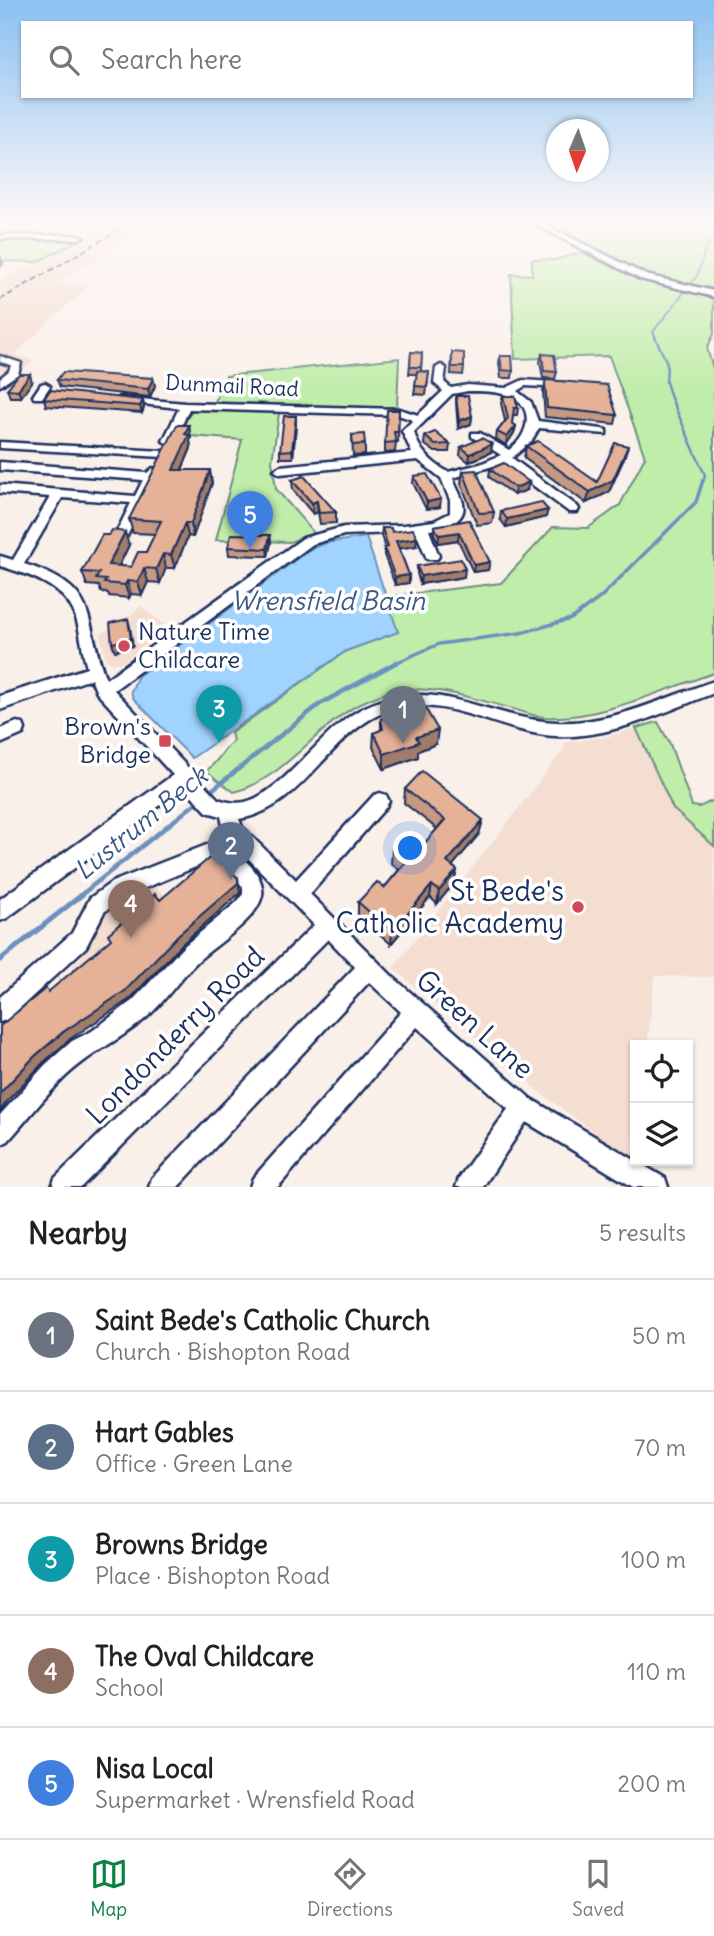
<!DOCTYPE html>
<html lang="en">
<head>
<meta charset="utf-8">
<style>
	:root { --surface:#fff; --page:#f2f2f2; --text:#222; --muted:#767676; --line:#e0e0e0; --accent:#0b8043 }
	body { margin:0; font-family:Delius,sans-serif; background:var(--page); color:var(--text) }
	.controls { position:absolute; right:21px; bottom:21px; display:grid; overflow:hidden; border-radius:0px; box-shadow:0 2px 5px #0004 }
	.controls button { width:63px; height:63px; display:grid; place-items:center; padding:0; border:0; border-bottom:2px solid var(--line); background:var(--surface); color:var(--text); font:35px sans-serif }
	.compass { position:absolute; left:546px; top:119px; width:63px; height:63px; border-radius:50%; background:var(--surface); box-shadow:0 2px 5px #0004; rotate:182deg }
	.you { position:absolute; left:411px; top:849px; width:24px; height:24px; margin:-18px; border:5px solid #fff; border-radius:50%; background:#1a73e8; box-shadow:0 0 0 10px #1a73e833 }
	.badge { display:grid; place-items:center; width:46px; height:46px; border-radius:50%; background:var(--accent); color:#fff; font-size:23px; font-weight:700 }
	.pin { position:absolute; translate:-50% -58px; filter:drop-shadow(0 2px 4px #0008) }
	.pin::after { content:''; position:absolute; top:37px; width:24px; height:21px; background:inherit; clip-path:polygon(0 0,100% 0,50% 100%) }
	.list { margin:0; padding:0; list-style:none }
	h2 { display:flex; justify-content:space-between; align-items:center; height:91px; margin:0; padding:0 28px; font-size:30px }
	h2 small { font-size:23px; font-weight:400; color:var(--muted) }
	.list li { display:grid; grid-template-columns:46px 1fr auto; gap:21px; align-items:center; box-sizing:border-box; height:112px; padding:0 28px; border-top:2px solid var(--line) }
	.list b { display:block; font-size:26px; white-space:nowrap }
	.list p { margin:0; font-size:23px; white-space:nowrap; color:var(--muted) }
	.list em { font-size:23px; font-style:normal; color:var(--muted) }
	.icon { flex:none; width:38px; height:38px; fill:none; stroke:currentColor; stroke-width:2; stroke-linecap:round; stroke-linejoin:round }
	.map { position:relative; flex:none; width:714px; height:1187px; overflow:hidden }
	.search { position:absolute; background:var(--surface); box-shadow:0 2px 5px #0004; left:21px; right:21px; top:21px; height:77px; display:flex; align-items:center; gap:18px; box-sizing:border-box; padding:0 24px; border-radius:0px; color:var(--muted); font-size:26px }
	.sheet { height:651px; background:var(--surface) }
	nav { display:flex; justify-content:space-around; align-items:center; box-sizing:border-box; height:98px; border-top:2px solid var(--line); background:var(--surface); font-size:19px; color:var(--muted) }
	nav a { display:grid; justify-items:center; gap:4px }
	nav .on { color:var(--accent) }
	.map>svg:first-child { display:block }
</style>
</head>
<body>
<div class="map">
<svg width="714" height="1187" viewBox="0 0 714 1187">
	<rect width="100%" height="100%" fill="#faf0ea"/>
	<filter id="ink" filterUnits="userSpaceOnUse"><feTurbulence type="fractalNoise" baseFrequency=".0143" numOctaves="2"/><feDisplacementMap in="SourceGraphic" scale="14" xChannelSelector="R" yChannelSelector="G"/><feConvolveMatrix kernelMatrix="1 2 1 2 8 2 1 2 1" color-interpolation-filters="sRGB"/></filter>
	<g filter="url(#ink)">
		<g fill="#f4ddd1">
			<path d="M108 224H155L55 284 89 285 15 354 33 361 0 388V281Z"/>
			<path d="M141 606 169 628 124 661 112 664 106 659 100 634 124 621Z"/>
			<path d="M636 728 673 809 714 846V977L655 976 647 1045H635L633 1161 537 1090 393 968 506 825 565 747 564 743 606 737Z"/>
			<path d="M144 885 155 886 164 895 169 892 158 915 186 949 135 995 107 957 76 983 73 965 82 957 75 947 99 909Z"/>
		</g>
		<g fill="#c0edaa" stroke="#6e8e84" stroke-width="2">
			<path d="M544 224H714V290L656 278Z"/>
			<path d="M0 239H81L37 262 0 261Z"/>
			<path d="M581 252C625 275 666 288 714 297V334L707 348 714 372V673C665 689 596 721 544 717 534 716 523 712 513 709 471 698 427 681 383 694 324 711 292 777 234 792L206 771C217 763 222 751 233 741L231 733 346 651 398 632 384 597 501 583 553 527 588 528 620 505 645 457 609 356 515 359 511 274 532 275V259L555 260Z"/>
			<path d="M399 358 397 407H280L272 461 276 489 314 533 290 542 216 540 242 440 178 435 192 410 215 402 226 376Z"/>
			<path d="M658 722 670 744 692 806 699 807 714 800V846L673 809 636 728Z"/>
		</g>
		<path fill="#a0d4fe" stroke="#6b92be" stroke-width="2" d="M366 537 398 632 346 651 192 758 133 698 131 691 138 676 309 550 326 543Z"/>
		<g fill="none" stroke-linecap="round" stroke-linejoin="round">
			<path stroke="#6b92be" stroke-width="2" d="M656 338 653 332 697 276 706 247 714 236"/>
			<path stroke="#6b92be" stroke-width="2.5" d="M655 337 667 363 666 382 671 398 705 475 703 482"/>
			<path stroke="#6b92be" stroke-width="3.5" d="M393 664 439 644 520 633 571 619 601 597 696 502 703 480"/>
			<g stroke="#6b92be" stroke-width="4.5">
				<path d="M207 794 320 704 397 662"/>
				<path d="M81 895 201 799"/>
			</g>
			<path stroke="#6b92be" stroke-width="5" d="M0 960 84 893"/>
			<g stroke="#1b2f5e" stroke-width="5">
				<g id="minor">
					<path d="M534 224H544L646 275 714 291V297L640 279Z"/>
					<path d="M0 235H79L83 237 79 239H0Z"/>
					<path d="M0 356 21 363 18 374 0 386V378L9 371 11 365 0 362Z"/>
					<path d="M441 365 446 368 444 382 451 388 468 385 506 388 523 380 567 383 568 385 563 388 525 386 517 391 531 402 538 421 602 429 606 430V434L539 428 531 442 512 458 577 506 579 509 577 512H569L503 463 453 478C455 486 460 492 462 500 470 521 444 528 429 530L439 556 437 559H427L416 532 344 535 313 544 114 690 218 799C227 802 236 804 245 802 285 792 323 727 365 707 434 674 487 719 556 722 611 725 663 698 714 681V693C664 712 610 739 555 736 500 733 444 692 388 711 329 731 304 809 239 819L242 827 296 880 374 795 380 793 386 795 389 801 386 807 310 894 393 977 531 1099 665 1178 668 1187H633L526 1122 483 1187H456L459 1178 508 1109 417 1027 278 1187H250L253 1178 401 1012 369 982 178 1187H149L152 1178 355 967 328 939 81 1187H52L55 1178 314 925 235 845 231 849C245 859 265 876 262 895 258 919 218 943 200 959 180 977 166 1001 146 1018 119 1041 86 1055 61 1081 42 1100 26 1121 8 1141L0 1145V1115L45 1065 72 1041 92 1031 132 1001 184 946 237 902 243 894V887L215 859 126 896 104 912 86 947 8 1019 0 1022V997L72 933 90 898 112 882 209 844 224 831 221 816 207 812 184 787 7 918 0 921V899L173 775 97 693 91 679 0 710V696L87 668C82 651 81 632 75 615 64 585 27 574 0 566V556L13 560 50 497 0 493V485L135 496 143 480 0 470V462L147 473 153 468 159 472 127 536 122 537 116 533 131 503 62 498 24 564C102 589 82 616 106 679L303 538 344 527 404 525 434 521 450 513V500L441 478 418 460 280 474 274 470 280 466 412 453 402 431 413 420 398 415 189 409 175 441 169 444 163 441 179 408 123 402 118 399 119 397 185 403 399 409 418 415 443 391 434 383 436 368ZM468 391C481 391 495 391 507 395 536 405 530 435 509 450L480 433H472V437L501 455 480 464 448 472C432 463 418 450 414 432L452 394Z"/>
					<path d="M45 383 50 386 42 398H34L33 396 41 384Z"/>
					<path d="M0 442 163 451 169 454 163 457 0 448Z"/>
					<path d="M17 722 23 724 25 729 23 734 0 744V729Z"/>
				</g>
			</g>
			<use href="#minor" fill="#fff" fill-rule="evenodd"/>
			<path stroke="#1b2f5e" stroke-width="2" stroke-dasharray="6 3.5" stroke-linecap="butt" d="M0 300 129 224"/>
		</g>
		<g fill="#c59983" stroke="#1b2f5e" stroke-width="2">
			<path d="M411 352 422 353 421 371 429 372 426 395 414 394 417 374H409Z"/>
			<path d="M452 352 464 367 463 375 451 374Z"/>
			<path d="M542 354 557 372 555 379 543 378 540 362Z"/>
			<path d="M500 356 513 371 512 378H501L499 363Z"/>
			<path d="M153 378 155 386 150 397 60 387 57 380Z"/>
			<path d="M546 380 617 415 615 424 545 417 543 392Z"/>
			<path d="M32 382 21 397H10L7 389Z"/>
			<path d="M456 396 472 416 471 424 458 429 456 403Z"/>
			<path d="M503 396 518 408 517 415H513L512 423 516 426 514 433 506 445 496 439 497 432 505 421 501 403Z"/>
			<path d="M44 399 143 400 144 408 142 413 46 406Z"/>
			<path d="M399 410 398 442H396L395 452 385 453V443Z"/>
			<path d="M296 416V424L293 458H280V451Z"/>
			<path d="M352 435 365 444V455L353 456Z"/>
			<path d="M425 436 450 444 449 452H435L424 444Z"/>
			<path d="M191 438 190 441 191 448 182 470 212 483 193 537 188 536 175 568H166L160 583 148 582 142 595 131 594 129 598 109 596 108 593 101 592 99 586 87 585 82 572 129 545 119 566 131 567 146 552 155 534 133 533 129 519Z"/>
			<path d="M492 444 491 452 469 462 460 455 461 447Z"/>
			<path d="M526 446 597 482 624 458 609 492 586 503 524 458Z"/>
			<path d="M490 469 527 490 514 495 489 477Z"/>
			<path d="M463 471 494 512 492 523 477 525 461 483Z"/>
			<path d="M414 476 440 507 426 509 413 483Z"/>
			<path d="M292 480 336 512V523L320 524 318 512 313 514 293 490Z"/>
			<path d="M501 511 546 517 506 527 500 519Z"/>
			<path d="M469 520 488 570 473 572 458 540 438 543 434 534V526Z"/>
			<path d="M382 528 392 532 416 546 399 548 409 575V583L395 585 384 555V548L385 547 381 536Z"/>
			<path d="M270 535 271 543 268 556 229 555 228 547Z"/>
			<path d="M417 566 464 577 420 584 417 573Z"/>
			<path d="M396 718 436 744 418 751V757L384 769 373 747 374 733 381 730V719Z"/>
			<path d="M405 789 483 820 479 834 452 866 457 870 454 883 437 904 430 897 391 944 358 915V902L384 888 399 870 391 863 392 850 423 845 437 829 404 803Z"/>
		</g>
		<g fill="#a07d6a" stroke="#1b2f5e" stroke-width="2">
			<path d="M0 255 3 264 0 267Z"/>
			<path d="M30 374 32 382 21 397 18 390Z"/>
			<path d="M153 378 155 386 150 397 148 389Z"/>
			<path d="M143 400 144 408 142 413 140 406Z"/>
			<path d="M296 416V424L293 458 292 450Z"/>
			<path d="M472 416 471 424 458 429 459 421Z"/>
			<path d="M189 425 191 438 190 441 191 448 176 483 173 470Z"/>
			<path d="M516 426 514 433 506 445 507 437Z"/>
			<path d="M492 444 491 452 469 462 470 454Z"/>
			<path d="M628 446 624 458 609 492 586 503 590 492Z"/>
			<path d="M210 470 212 483 193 537 191 523Z"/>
			<path d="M529 482 527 490 514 495 515 488Z"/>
			<path d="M441 499 440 507 426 509 427 502Z"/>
			<path d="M317 501 318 512 313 514 312 503Z"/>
			<path d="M548 510 546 517 506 527 507 519Z"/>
			<path d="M185 523 188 536 175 568 171 555Z"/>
			<path d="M125 532 129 545 113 578 108 565Z"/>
			<path d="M459 532 458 540 438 543 439 535Z"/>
			<path d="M270 535 271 543 268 556 267 549Z"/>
			<path d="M417 538 416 546 396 549V541Z"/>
			<path d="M163 554 166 568 160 583 156 569Z"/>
			<path d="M490 562 488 570 473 572 474 565Z"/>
			<path d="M144 568 148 582 142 595 138 582Z"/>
			<path d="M465 569 464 577 420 584 421 576Z"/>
			<path d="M409 575V583L395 585V577Z"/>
			<path d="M127 581 131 594 129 598 125 585Z"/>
			<path d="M128 619 130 627 133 646 115 651 112 643Z"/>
			<path d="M438 730 436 744 418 751V757L384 769V754L416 737Z"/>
			<path d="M483 820 479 834 445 875 447 862Z"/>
			<path d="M457 870 454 883 437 904 439 891Z"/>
			<path d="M238 878 240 893 182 944 130 999 70 1039 43 1063 9 1099 0 1111V1093L35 1056 178 935Z"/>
			<path d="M432 885 430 897 391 944 392 932Z"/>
		</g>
		<g fill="#e5b298" stroke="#1b2f5e" stroke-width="2">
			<path d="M411 352 422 353 421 367H410Z"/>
			<path d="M452 352 464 353V367H452Z"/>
			<path d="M542 354 554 355 557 372 544 371Z"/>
			<path d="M500 356H512L513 371 502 370Z"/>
			<path d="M417 371 429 372 427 387 415 386Z"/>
			<path d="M63 372 153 378 148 389 57 380Z"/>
			<path d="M19 374H30L18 390 7 389Z"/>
			<path d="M546 380 607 385 617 415 547 408 545 383Z"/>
			<path d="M50 390 143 400 140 406 44 399Z"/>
			<path d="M456 396H468L472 416 459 421Z"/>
			<path d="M503 396H515L518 408H514L512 423 516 426 507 437 497 432 508 418Z"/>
			<path d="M387 410H399L398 432H394L396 442 385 443Z"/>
			<path d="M284 416H296L292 450 280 451Z"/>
			<path d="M177 425H189L185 434 189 435 173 470H210L191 523H185L171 555 163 554 156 569 144 568 138 582 127 581 125 585 104 583 106 580 96 579 99 573 82 572 102 535H109L112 530 125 532 108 565 131 567 138 552H146L161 521 129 519Z"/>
			<path d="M435 432 450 444 435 445 425 436Z"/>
			<path d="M364 434 365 444 353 445 352 435Z"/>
			<path d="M482 438 492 444 470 454 461 447Z"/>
			<path d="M538 441 597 482 615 443 628 446 613 480 590 492 526 446Z"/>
			<path d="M504 463 529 482 515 488 490 469Z"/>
			<path d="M476 470 494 512 479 513 463 471Z"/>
			<path d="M427 474 441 499 427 502 414 476Z"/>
			<path d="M304 476 336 512 319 513 317 501 312 503 292 480Z"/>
			<path d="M541 502 548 510 507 519 501 511Z"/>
			<path d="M469 520 490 562 474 565 459 532 439 535 434 526Z"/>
			<path d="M382 528H391L392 532 413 529 417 538 396 541 409 575 395 577 384 548 388 547Z"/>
			<path d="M231 534 270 535 267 549 228 547Z"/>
			<path d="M461 559 465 569 421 576 417 566Z"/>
			<path d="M128 619 131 639 112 643 110 623Z"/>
			<path d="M425 708 438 730 416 737 419 742 384 754 374 733 383 729 381 719 394 714 396 718Z"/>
			<path d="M422 771 483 820 447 862 457 870 439 891 432 885 392 932 358 902 377 882 384 888 406 862 392 850 408 833 423 845 445 820 405 789Z"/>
			<path d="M214 854 238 878V883L178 935 125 991 63 1032 35 1056 0 1093V1026L46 988 48 992 111 939 108 934 155 894 160 900Z"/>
		</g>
	</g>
	<linearGradient id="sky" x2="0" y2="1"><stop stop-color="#8bc1f1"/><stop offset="0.57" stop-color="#fdf8f6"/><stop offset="1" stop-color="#fdf8f6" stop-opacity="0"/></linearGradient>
	<rect width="714" height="391" fill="url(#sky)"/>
	<g fill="#d1495b" stroke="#fff" stroke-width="2.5">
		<circle cx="124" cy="646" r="7"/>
		<rect x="158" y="734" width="14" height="14" rx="3.5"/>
		<circle cx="578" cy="907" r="7"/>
	</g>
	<g text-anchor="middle" stroke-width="7" stroke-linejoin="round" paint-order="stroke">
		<g font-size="21" fill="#1b2f5e" stroke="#fff">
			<text transform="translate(232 386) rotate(3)" y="7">Dunmail Road</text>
		</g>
		<g font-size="24" fill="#1b2f5e" stroke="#fff" text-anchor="start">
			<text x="138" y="640">Nature Time<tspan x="138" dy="28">Childcare</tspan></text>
			<text x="151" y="735" text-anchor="end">Brown's<tspan x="151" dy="28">Bridge</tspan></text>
		</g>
		<g font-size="26" font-style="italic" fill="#3c5886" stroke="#fff">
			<text x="328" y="610">Wrensfield Basin</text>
			<text transform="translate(141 823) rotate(-39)" y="9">Lustrum Beck</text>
		</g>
		<g font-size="28" fill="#1b2f5e" stroke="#fff" text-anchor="end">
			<text x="564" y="901">St Bede's<tspan x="564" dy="32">Catholic Academy</tspan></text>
		</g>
		<g font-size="28" fill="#1b2f5e" stroke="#fff">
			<text transform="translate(475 1024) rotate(42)" y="10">Green Lane</text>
			<text transform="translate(175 1035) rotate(-45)" y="10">Londonderry Road</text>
		</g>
	</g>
</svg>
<div class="controls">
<button><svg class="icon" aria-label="locate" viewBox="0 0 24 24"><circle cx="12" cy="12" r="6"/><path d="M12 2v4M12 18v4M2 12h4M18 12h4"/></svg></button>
<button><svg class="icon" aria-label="layers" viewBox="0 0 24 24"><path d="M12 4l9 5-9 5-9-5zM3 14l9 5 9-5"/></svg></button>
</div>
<svg class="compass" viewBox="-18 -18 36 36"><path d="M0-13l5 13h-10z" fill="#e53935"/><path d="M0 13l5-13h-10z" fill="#767676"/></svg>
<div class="you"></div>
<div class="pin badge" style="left:403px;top:744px;background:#6b7280">1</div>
<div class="pin badge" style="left:231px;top:880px;background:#5c6f8a">2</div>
<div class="pin badge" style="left:219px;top:743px;background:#0f9aa8">3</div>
<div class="pin badge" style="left:131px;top:938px;background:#8d6e63">4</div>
<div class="pin badge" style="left:250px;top:549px;background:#3f7fe0">5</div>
<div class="search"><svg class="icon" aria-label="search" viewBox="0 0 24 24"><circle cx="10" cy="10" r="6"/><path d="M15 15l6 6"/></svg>Search here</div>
</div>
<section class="sheet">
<h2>Nearby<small>5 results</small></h2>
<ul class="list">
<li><span class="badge" style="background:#6b7280">1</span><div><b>Saint Bede's Catholic Church</b><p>Church · Bishopton Road</p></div><em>50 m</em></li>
<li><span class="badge" style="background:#5c6f8a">2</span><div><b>Hart Gables</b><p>Office · Green Lane</p></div><em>70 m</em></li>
<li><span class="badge" style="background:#0f9aa8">3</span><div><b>Browns Bridge</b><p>Place · Bishopton Road</p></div><em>100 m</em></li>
<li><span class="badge" style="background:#8d6e63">4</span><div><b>The Oval Childcare</b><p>School</p></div><em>110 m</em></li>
<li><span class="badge" style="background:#3f7fe0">5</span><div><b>Nisa Local</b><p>Supermarket · Wrensfield Road</p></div><em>200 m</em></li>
</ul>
</section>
<nav>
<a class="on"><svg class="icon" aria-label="map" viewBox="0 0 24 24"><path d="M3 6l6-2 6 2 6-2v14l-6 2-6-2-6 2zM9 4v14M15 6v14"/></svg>Map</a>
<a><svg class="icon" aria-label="directions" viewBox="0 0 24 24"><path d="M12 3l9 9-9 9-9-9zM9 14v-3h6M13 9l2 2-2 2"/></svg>Directions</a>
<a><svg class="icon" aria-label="saved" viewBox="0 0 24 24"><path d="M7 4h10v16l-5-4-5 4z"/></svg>Saved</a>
</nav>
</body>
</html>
